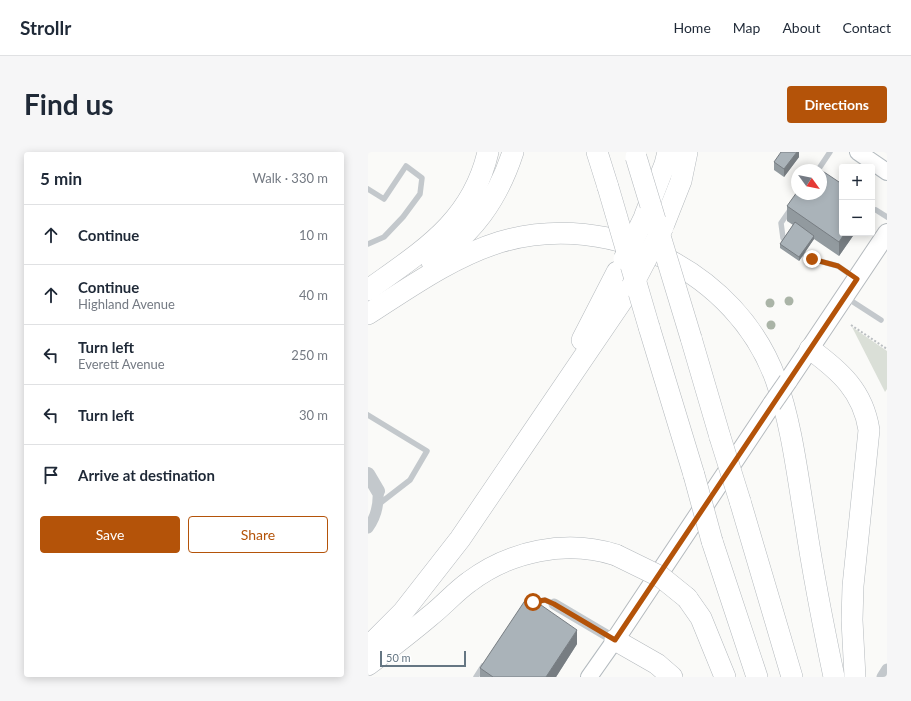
<!DOCTYPE html>
<html lang="en">
<head>
<meta charset="utf-8">
<style>
	:root { --surface:#fff; --page:#f6f6f7; --text:#1f2937; --muted:#747a83; --line:#e0e1e3; --accent:#b45309 }
	body { margin:0; font-family:Lato,sans-serif; background:var(--page); color:var(--text) }
	.controls { position:absolute; right:12px; top:12px; display:grid; overflow:hidden; border-radius:4px; box-shadow:0 2px 10px #0003 }
	.controls button { width:36px; height:36px; display:grid; place-items:center; padding:0; border:0; border-bottom:1px solid var(--line); background:var(--surface); color:var(--text); font:20px sans-serif }
	.compass { position:absolute; left:423px; top:12px; width:36px; height:36px; border-radius:50%; background:var(--surface); box-shadow:0 2px 10px #0003; rotate:123deg }
	.scale { position:absolute; left:12px; bottom:10px; width:86px; box-sizing:border-box; padding-left:4px; border:2px solid #657683; border-top:0; font-size:11px; line-height:14px; white-space:nowrap; color:#657683; -webkit-text-stroke:3px #fff; paint-order:stroke }
	.stop { position:absolute; width:12px; height:12px; margin:-9px; border:3px solid #b45309; border-radius:50%; background:#fff }
	.stop.end { background:#b45309; border-color:#fff; box-shadow:0 1px 4px #0008 }
	.list { margin:0; padding:0; list-style:none }
	h2 { display:flex; justify-content:space-between; align-items:center; height:52px; margin:0; padding:0 16px; font-size:17px }
	h2 small { font-size:13px; font-weight:400; color:var(--muted) }
	.list li { display:grid; grid-template-columns:26px 1fr auto; gap:12px; align-items:center; box-sizing:border-box; height:60px; padding:0 16px; border-top:1px solid var(--line) }
	.list b { display:block; font-size:15px; white-space:nowrap }
	.list p { margin:0; font-size:13px; white-space:nowrap; color:var(--muted) }
	.list em { font-size:13px; font-style:normal; color:var(--muted) }
	.actions { display:flex; gap:8px; padding:12px 16px }
	.actions a { flex:1; padding:9px 0; border:1px solid var(--accent); border-radius:4px; text-align:center; font-size:14px; color:var(--accent) }
	.actions .main { background:var(--accent); color:#fff }
	.icon { flex:none; width:22px; height:22px; fill:none; stroke:currentColor; stroke-width:2; stroke-linecap:round; stroke-linejoin:round }
	.map { position:relative; flex:none; width:519px; height:525px; overflow:hidden; border-radius:4px }
	header { display:flex; align-items:center; gap:24px; box-sizing:border-box; height:56px; padding:0 20px; background:var(--surface); border-bottom:1px solid var(--line) }
	header strong { font-size:19px }
	nav { display:flex; gap:22px; margin-inline-start:auto; font-size:14px }
	.intro { display:flex; align-items:center; justify-content:space-between; box-sizing:border-box; height:96px; padding:0 24px }
	h1 { margin:0; font-size:28px }
	.button { padding:10px 18px; border-radius:4px; background:var(--accent); color:#fff; font-size:14px; font-weight:700 }
	main { display:flex; gap:24px; padding:0 24px }
	aside { flex:1; background:var(--surface); border-radius:4px; box-shadow:0 2px 10px #0003 }
	.map>svg:first-child { display:block }
</style>
</head>
<body>
<header>
<strong>Strollr</strong>
<nav><a>Home</a><a>Map</a><a>About</a><a>Contact</a></nav>
</header>
<div class="intro"><h1>Find us</h1><a class="button">Directions</a></div>
<main>
<aside>
<h2>5 min<small>Walk · 330 m</small></h2>
<ul class="list">
<li><svg class="icon" aria-label="ahead" viewBox="0 0 24 24"><path d="M12 20V5M6 11l6-6 6 6"/></svg><div><b>Continue</b></div><em>10 m</em></li>
<li><svg class="icon" aria-label="ahead" viewBox="0 0 24 24"><path d="M12 20V5M6 11l6-6 6 6"/></svg><div><b>Continue</b><p>Highland Avenue</p></div><em>40 m</em></li>
<li><svg class="icon" aria-label="left" viewBox="0 0 24 24"><path d="M17 20v-9H6M10 6l-5 5 5 5"/></svg><div><b>Turn left</b><p>Everett Avenue</p></div><em>250 m</em></li>
<li><svg class="icon" aria-label="left" viewBox="0 0 24 24"><path d="M17 20v-9H6M10 6l-5 5 5 5"/></svg><div><b>Turn left</b></div><em>30 m</em></li>
<li><svg class="icon" aria-label="arrive" viewBox="0 0 24 24"><path d="M6 21V4h12l-3 4 3 4H6"/></svg><div><b>Arrive at destination</b></div></li>
</ul>
<div class="actions"><a class="main">Save</a><a>Share</a></div>
</aside>
<div class="map">
<svg width="519" height="525" viewBox="0 0 519 525">
	<rect width="100%" height="100%" fill="#fafaf8"/>
	<path fill="#dadfd7" d="M484 175 519 199V237L517 240Z"/>
	<g fill="none" stroke-linecap="round" stroke-linejoin="round">
		<g stroke="#b3babf" stroke-width="18">
			<g id="secondary">
				<path d="M490 0 519 20"/>
				<path d="M221 525 247 488"/>
			</g>
		</g>
		<g stroke="#b5babe" stroke-width="20">
			<g id="primary">
				<path d="M420 229 519 81"/>
				<path d="M247 488 404 252"/>
			</g>
		</g>
		<g stroke="#b4b9bd" stroke-width="22">
			<g id="motorway">
				<path d="M229 0 240 35"/>
				<path d="M277 63 297 12 300 0"/>
				<path d="M296 72 313 29 319 0"/>
				<path d="M64 110C105 80 129 49 145 0"/>
				<path d="M0 138C54 99 104 70 120 0"/>
				<path d="M0 162C42 135 84 105 132 90 243 57 369 120 408 228 424 274 429 321 437 368 445 421 455 473 466 525"/>
				<path d="M281 175 326 323"/>
				<path d="M323 186 352 285"/>
				<path d="M214 188 249 120"/>
				<path d="M442 197C472 219 495 239 501 278L485 434 484 468 487 525"/>
				<path d="M372 349 424 525"/>
				<path d="M344 389 389 525"/>
				<path d="M319 446 333 466 357 525"/>
				<path d="M247 488 289 512 304 525"/>
				<path d="M0 495 35 460 92 387 264 134"/>
				<path d="M0 513C21 497 42 481 62 464 76 453 87 440 101 430 142 399 198 387 248 403"/>
			</g>
		</g>
		<path stroke="#bbbfc2" stroke-width="2" stroke-dasharray="2 2" stroke-linecap="butt" d="M483 173 519 197"/>
		<g stroke="#c3c8cc" stroke-width="5.5">
			<path d="M450 18 462 0"/>
			<path d="M0 37 16 47 38 14 54 26 52 42 35 65 16 85 0 92"/>
			<path d="M508 58 519 65"/>
			<path d="M420 92 415 86 413 71 422 58"/>
			<path d="M430 99 444 107 470 114 487 126"/>
			<path d="M479 146 513 168"/>
			<path d="M0 263 59 299 42 328 11 352"/>
			<path d="M162 451 177 448 186 452"/>
			<path d="M108 525 115 514"/>
		</g>
		<g stroke="#c3c8cc" stroke-width="11">
			<path d="M0 376C8 365 11 353 10 339"/>
			<path d="M186 452 247 488"/>
			<path d="M514 525 519 517"/>
		</g>
		<path stroke="#c3c8cc" stroke-width="14" d="M0 322 10 339"/>
		<use href="#secondary" stroke="#fff" stroke-width="16"/>
		<use href="#primary" stroke="#fff" stroke-width="18"/>
		<use href="#motorway" stroke="#fff" stroke-width="21"/>
		<g stroke="#b5babe" stroke-width="20" stroke-linecap="butt">
			<path id="primary-bridge" d="M404 252 420 229"/>
		</g>
		<g stroke="#b4b9bd" stroke-width="22" stroke-linecap="butt">
			<g id="motorway-bridge">
				<path d="M268 5 323 186"/>
				<path d="M240 35 281 175"/>
				<path d="M256 107 276 66"/>
				<path d="M264 134 295 75"/>
				<path d="M352 285 372 349"/>
				<path d="M326 323 344 389"/>
				<path d="M248 403 293 425 319 446"/>
			</g>
		</g>
		<use href="#primary-bridge" stroke="#fff" stroke-width="18"/>
		<use href="#motorway-bridge" stroke="#fff" stroke-width="21"/>
	</g>
	<g fill="#aab4a7">
		<circle cx="421" cy="149" r="4.5"/>
		<circle cx="402" cy="151" r="4.5"/>
		<circle cx="403" cy="173" r="4.5"/>
	</g>
	<g fill="#929a9f">
		<path d="M431 0V5L416 25 406 18V10Z"/>
		<path d="M419 54 474 81H487L471 104 446 87 431 109 412 96V92L425 73 419 69Z"/>
		<path d="M209 492 188 525H112V516Z"/>
	</g>
	<g fill="#777d82">
		<path d="M429 0H431V5L416 25V17Z"/>
		<path d="M477 81H487L471 104V90Z"/>
		<path d="M446 84V87L431 109V105Z"/>
		<path d="M209 478V492L188 525H178Z"/>
	</g>
	<g fill="#aab3b9" stroke="#777d82">
		<path d="M413 0H429L416 17 406 10Z"/>
		<path d="M446 14 453 18H444Z"/>
		<path d="M453 18 474 32V81H477L471 90 419 54 429 40V42H453Z"/>
		<path d="M427 70 446 84 431 105 412 92Z"/>
		<path d="M160 444 209 478 178 525H125L112 516Z"/>
	</g>
	<g fill="none" stroke-linecap="round" stroke-linejoin="round">
		<path stroke="#b45309" stroke-width="5" d="M165 450 177 448 186 452 247 488 489 127 470 114 444 107"/>
	</g>
</svg>
<div class="controls">
<button>+</button>
<button>−</button>
</div>
<svg class="compass" viewBox="-18 -18 36 36"><path d="M0-13l5 13h-10z" fill="#e53935"/><path d="M0 13l5-13h-10z" fill="#747a83"/></svg>
<div class="scale">50 m</div>
<div class="stop" style="left:165px;top:450px"></div>
<div class="stop end" style="left:444px;top:107px"></div>
</div>
</main>
</body>
</html>
